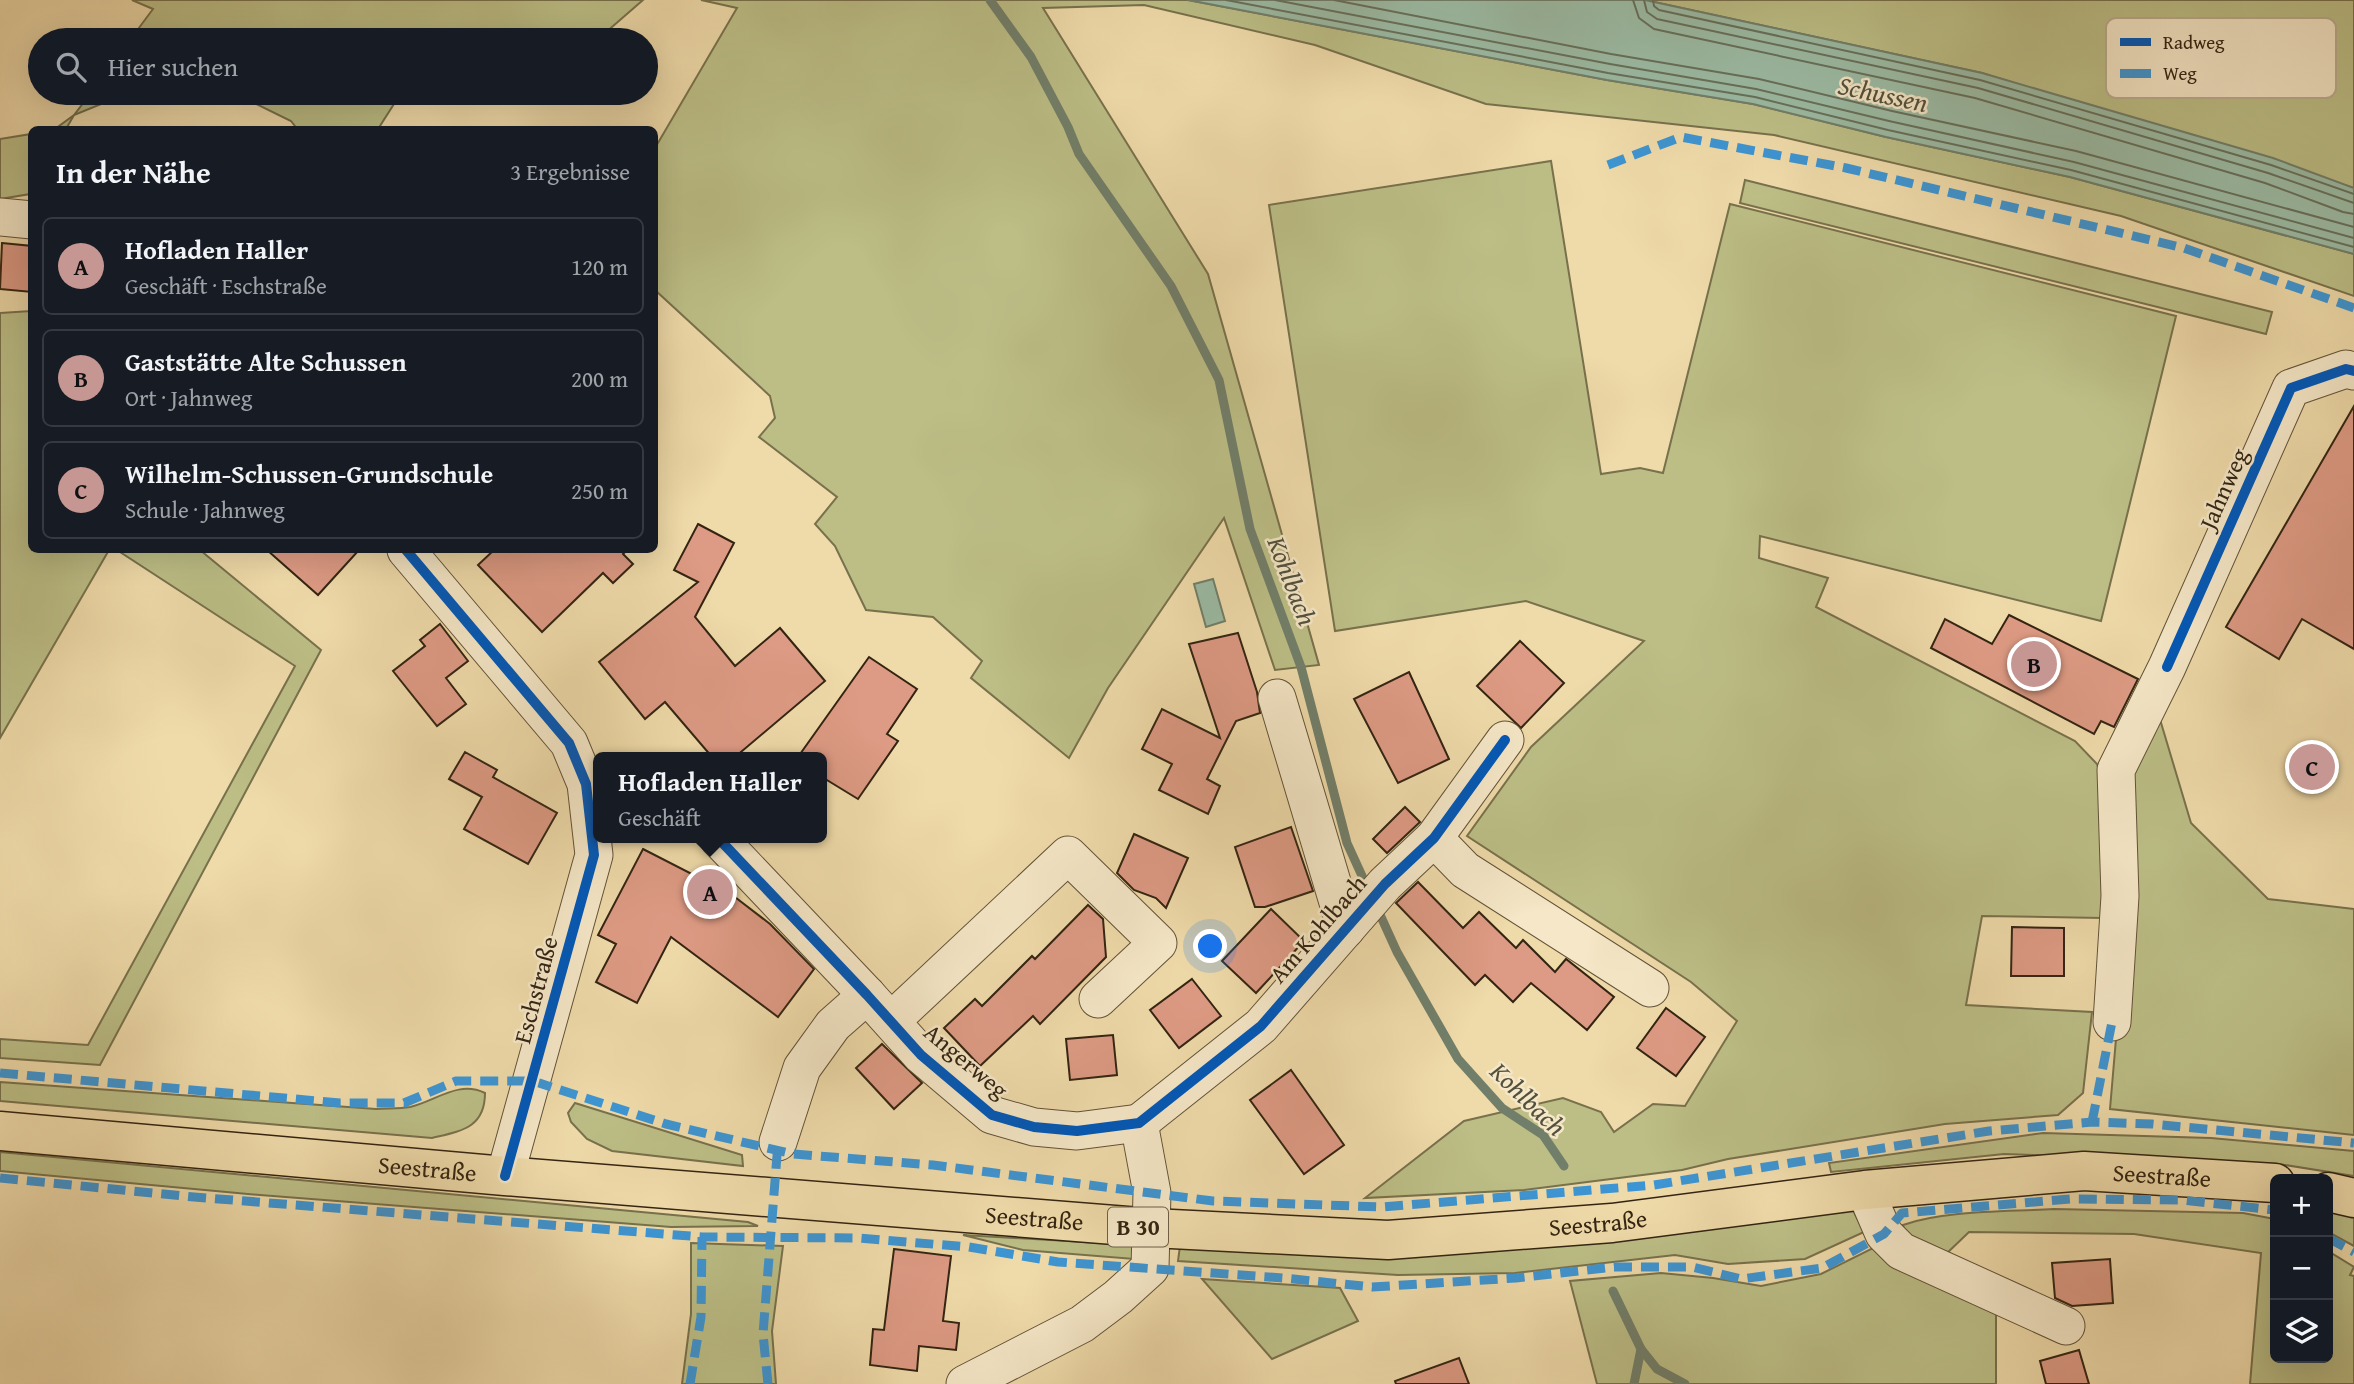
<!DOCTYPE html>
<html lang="de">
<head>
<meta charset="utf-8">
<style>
	:root { --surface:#171b24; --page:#20242c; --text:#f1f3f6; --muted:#9ea1a6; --line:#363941; --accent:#c59692 }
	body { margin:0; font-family:"Gentium Book Plus",serif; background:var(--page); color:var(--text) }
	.controls { position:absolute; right:21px; bottom:21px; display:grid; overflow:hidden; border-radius:10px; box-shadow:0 7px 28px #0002 }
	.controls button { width:63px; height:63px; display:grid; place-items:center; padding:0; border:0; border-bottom:2px solid var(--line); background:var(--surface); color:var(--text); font:35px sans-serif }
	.you { position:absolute; left:1211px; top:947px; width:24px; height:24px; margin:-18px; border:5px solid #fff; border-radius:50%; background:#1a73e8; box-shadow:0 0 0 10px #1a73e833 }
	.badge { display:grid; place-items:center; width:46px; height:46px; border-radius:50%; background:var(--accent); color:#111; font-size:23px; font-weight:700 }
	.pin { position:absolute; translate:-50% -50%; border:4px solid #fff; box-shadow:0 2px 7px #0006 }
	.popup { position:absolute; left:593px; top:752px; width:234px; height:91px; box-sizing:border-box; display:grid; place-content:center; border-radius:10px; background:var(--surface); filter:drop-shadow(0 2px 5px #0005); font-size:23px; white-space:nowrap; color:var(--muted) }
	.popup b { font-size:26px; color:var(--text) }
	.popup::after { content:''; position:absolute; left:50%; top:100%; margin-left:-14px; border:14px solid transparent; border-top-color:var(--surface) }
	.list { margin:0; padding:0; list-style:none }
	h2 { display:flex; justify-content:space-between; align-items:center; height:91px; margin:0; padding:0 28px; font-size:30px }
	h2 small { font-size:23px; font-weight:400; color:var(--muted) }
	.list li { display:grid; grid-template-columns:46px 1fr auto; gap:21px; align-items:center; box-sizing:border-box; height:98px; margin:0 14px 14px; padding:0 14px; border:2px solid var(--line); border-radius:10px }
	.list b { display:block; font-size:26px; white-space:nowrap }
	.list p { margin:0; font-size:23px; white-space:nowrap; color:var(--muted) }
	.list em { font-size:23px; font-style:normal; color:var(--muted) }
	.icon { flex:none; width:38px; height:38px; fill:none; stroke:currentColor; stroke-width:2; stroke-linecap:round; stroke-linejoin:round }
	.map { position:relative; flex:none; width:2354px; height:1384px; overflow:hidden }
	.search { position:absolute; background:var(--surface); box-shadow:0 7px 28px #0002; left:28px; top:28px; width:630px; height:77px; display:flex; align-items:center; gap:18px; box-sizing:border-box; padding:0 24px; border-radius:38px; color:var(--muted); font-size:26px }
	.panel { position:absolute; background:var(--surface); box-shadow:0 7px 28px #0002; left:28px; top:126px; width:630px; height:427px; border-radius:10px }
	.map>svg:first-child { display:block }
</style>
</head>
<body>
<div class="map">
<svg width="2354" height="1384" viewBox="0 0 2354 1384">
	<rect width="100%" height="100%" fill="#efdaa9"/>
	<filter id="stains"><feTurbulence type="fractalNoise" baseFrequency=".00286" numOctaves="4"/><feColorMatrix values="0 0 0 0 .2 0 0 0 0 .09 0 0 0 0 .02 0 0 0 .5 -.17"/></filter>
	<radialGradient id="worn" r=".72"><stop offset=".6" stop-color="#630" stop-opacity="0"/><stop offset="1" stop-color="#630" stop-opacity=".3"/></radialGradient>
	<g fill="#bcbe86" stroke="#78714c" stroke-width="2">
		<path d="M132 0H643L597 40H130L153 9Z"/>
		<path d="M701 0H1188L1607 80 1753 104 1886 137 2070 177 2354 254V296L2121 216 1774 135 1486 104 1315 45 1144 5 1043 8 1208 274 1319 665 1275 670 1224 518 1108 688 1069 758 971 678 982 661 933 617 866 610 835 546 815 524 837 497 759 437 775 418 770 396 655 290V148L737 8Z"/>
		<path d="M1645 0H2354V188L1982 73Z"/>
		<path d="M91 93H128L74 115 66 129H55L74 115Z"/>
		<path d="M234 93H401L378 129 298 130 291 121Z"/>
		<path d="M31 134V191L30 194 0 199V139Z"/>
		<path d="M1551 161 1601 474 1640 468 1663 473 1730 204 2176 316 2101 621 1760 536 1759 558 1828 578 1816 607 2075 741 2097 764 2103 783 2102 918 1982 916 1966 1005 2092 1012 2083 1093 2058 1115 1945 1124 1728 1159 1682 1170 1524 1190 1365 1198 1464 1121 1563 1098 1601 1112 1614 1132 1653 1104 1685 1106 1737 1021 1691 982 1467 836 1531 747 1644 641 1526 601 1335 631 1269 205Z"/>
		<path d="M1745 180 2272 312 2266 334 1740 203Z"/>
		<path d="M31 311 32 550H109L0 738V313Z"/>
		<path d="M117 550H200L321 650 100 1065 0 1058V1039L88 1045 295 666Z"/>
		<path d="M2156 706 2191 823 2268 899 2354 909V1135L2110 1109 2124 945 2123 770Z"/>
		<path d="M0 1082 376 1109C387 1108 399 1109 410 1107 436 1101 458 1080 485 1093 485 1128 461 1131 432 1138L0 1101Z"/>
		<path d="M575 1103 742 1155 743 1166 612 1151 587 1139 571 1122 568 1113Z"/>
		<path d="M2043 1133 2211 1138 2354 1151V1176L2279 1164 2004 1154 1831 1172 1829 1163Z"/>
		<path d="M0 1152 748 1222 758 1226 671 1227 260 1195 0 1171Z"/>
		<path d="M2054 1209 2243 1213 2275 1219V1358H2328V1251L2354 1267 2350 1275 2354 1276V1384H2250L2261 1253 2134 1234 1969 1232 1944 1256 1906 1239 1903 1225C1945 1210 2009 1212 2054 1209Z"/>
		<path d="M1853 1210 1864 1232 1805 1259 1728 1264 1675 1255 1515 1273 1398 1275 1178 1261 1180 1246Z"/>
		<path d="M2328 1211 2354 1215V1246L2328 1232Z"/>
		<path d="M963 1235 1136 1245 1134 1259 1023 1250Z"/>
		<path d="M691 1243 783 1246 772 1331 776 1384H682L691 1314Z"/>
		<path d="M1875 1247 1996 1305V1384H1597L1570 1281 1661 1273 1713 1278 1761 1286 1821 1274Z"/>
		<path d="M1202 1279 1340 1288 1358 1321 1272 1359Z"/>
	</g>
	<g fill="#9bbba4" stroke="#717f6a" stroke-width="2">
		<path d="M1188 0H1645L1982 73 2273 158 2354 188V254L2070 177 1886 137 1753 104 1607 80Z"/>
		<path d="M1213 579 1225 621 1206 627 1194 584Z"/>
	</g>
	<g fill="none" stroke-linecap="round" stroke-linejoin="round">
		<g stroke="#67705b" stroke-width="2">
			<path d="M1226 0 1608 73 1755 97 1888 130 2071 170 2354 247"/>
			<path d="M1275 0 1610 64 1756 89 1889 121 2074 162 2354 238"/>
			<path d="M1334 0 1611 54 1759 79 1892 111 2076 151 2354 227"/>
			<path d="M1633 0 1639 18 1654 29 1975 98 2265 183 2343 212 2354 214"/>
			<path d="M1644 0 1647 12 1657 19 1978 88 2268 173 2354 203"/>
			<path d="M1653 0 1654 6 1659 10 1980 80 2271 165 2354 194"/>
		</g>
		<g stroke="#717f6a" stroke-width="9">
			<path d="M990 0 1031 57 1068 127 1079 154 1171 286 1219 380 1250 529 1301 667 1347 843 1368 889"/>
			<path d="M1377 908 1397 952 1458 1059 1502 1108 1543 1135 1564 1166"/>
			<path d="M1613 1291 1641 1349 1634 1384"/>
			<path d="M1641 1349 1657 1369 1685 1384"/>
		</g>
	</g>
	<g fill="#dd9a84" stroke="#332412" stroke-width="2">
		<path d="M2 243 32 246V292L0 289Z"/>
		<path d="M2354 406V649L2302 619 2279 659 2226 627Z"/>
		<path d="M698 524 734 543 695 617 735 666 780 628 825 681 735 757H712L665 702 645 719 599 662 698 582 674 570Z"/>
		<path d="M267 550H359L318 595Z"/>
		<path d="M494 550H627L623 554 633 564 613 583 603 573 542 632 478 565Z"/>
		<path d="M2009 615 2138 679 2114 727 2101 721 2094 734 1931 648 1945 619 1992 644Z"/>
		<path d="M440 624 468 661 446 678 466 704 437 726 393 671 425 646 420 640Z"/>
		<path d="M1238 633 1257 692 1260 713 1236 721 1207 779 1220 786 1208 814 1159 790 1172 764 1142 749 1162 709 1220 738 1189 644Z"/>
		<path d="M1520 641 1564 683 1521 728 1477 686Z"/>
		<path d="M869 657 917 689 887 734 898 741 858 799 822 777V757H798Z"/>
		<path d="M1409 672 1449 759 1398 783 1354 699Z"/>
		<path d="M465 752 497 770 493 777 557 813 528 864 464 829 482 797 449 779Z"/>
		<path d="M1405 807 1420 822 1387 853 1373 839Z"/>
		<path d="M1291 827 1313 891 1265 907H1255L1235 847Z"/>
		<path d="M1134 834 1188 858 1166 908 1156 898 1134 890 1117 873Z"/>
		<path d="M643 849 731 894 770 924 814 969 778 1017 671 937 637 1003 596 982 616 944 598 935Z"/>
		<path d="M1418 882 1463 928 1479 912 1516 948 1523 940 1555 972 1566 959 1614 997 1587 1030 1531 983 1513 1002 1485 975 1475 985 1396 903Z"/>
		<path d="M1088 905 1103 919 1106 957 1040 1024 1033 1016 980 1066 944 1028 975 999 982 1006 1032 956 1035 959Z"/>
		<path d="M1271 909 1304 941 1256 993 1222 961Z"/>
		<path d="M2012 927 2064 928V976H2011Z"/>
		<path d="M1192 979 1221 1016 1179 1048 1150 1010Z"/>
		<path d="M1666 1008 1705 1037 1676 1076 1637 1048Z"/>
		<path d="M1113 1035 1117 1075 1070 1080 1066 1039Z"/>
		<path d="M882 1044 922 1083 894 1109 856 1068Z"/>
		<path d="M1291 1070 1344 1145 1304 1174 1250 1100Z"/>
		<path d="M894 1249 951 1256 943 1321 959 1323 956 1350 919 1346 917 1371 870 1365 873 1329 884 1330Z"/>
		<path d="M2110 1259 2113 1303 2072 1306 2055 1298 2052 1263Z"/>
		<path d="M2079 1350 2089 1384H2046L2040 1361Z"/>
		<path d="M1459 1358 1469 1384H1396L1395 1381Z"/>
	</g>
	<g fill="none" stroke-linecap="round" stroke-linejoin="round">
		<g stroke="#625238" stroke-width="39">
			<g id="minor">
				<path d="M0 217 32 220"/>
				<path d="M406 550 569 743 586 784 594 855 505 1176"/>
				<path d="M1277 698 1346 929"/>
				<path d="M718 838 867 995 921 1055 992 1115 1034 1127 1077 1131 1139 1123"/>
				<path d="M1434 838 1465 870 1650 988"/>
				<path d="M891 1021 1068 855 1158 943 1098 999"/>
				<path d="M2112 1022 2120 896 2116 770 2167 667 2291 388 2346 369 2354 371"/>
				<path d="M1139 1123 1261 1026 1385 884 1434 838 1505 740"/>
				<path d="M778 1142 802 1068 833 1025 867 995"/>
				<path d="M1865 1190 1884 1234 1901 1251 2066 1326"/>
				<path d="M965 1384 1082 1324 1118 1297 1150 1268 1152 1193 1139 1123"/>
			</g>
		</g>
		<g stroke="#332412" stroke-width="41">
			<g id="major">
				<path id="s1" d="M0 1131 505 1176 1152 1228 1388 1240 1612 1223 1865 1190 2084 1171 2275 1183"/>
				<path d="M2328 1192 2354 1198"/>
			</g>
		</g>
		<use href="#minor" stroke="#f5e7c7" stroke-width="37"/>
		<use href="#major" stroke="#efdaa9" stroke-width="38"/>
		<g stroke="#3d95d3" stroke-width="9" stroke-dasharray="18 9" stroke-linecap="butt">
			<path d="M1608 165 1681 137 1846 168 2184 248 2354 308"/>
			<path d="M0 1073 340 1103H404L456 1081H533L666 1124 793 1154 933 1165 1213 1201 1382 1207 1654 1185 1989 1131 2092 1122 2152 1124 2354 1143"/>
			<path d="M2092 1122 2112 1022"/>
			<path d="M0 1178 194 1197 702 1237 857 1238 969 1247 1058 1262 1283 1278 1372 1287 1516 1278 1614 1267H1692L1741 1279 1822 1268 1884 1234 1902 1213 2071 1199 2181 1200 2275 1210"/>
			<path d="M2328 1238 2354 1252"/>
			<path d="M690 1384 701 1317 702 1237"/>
			<path d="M768 1384 763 1334 778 1143"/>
		</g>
		<g stroke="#f5e7c7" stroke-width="15">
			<g id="cycleway">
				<path d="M406 550 569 743 586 784 594 855 505 1176"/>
				<path d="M2167 667 2291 388 2346 369 2354 371"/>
				<path d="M718 838 867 995 921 1055 992 1115 1034 1127 1077 1131 1139 1123 1261 1026 1385 884 1434 838 1505 740"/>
			</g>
		</g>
		<use href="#cycleway" stroke="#0057b8" stroke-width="10"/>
	</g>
	<g text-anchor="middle" stroke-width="5" stroke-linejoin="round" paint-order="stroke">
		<rect fill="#f5e7c7" stroke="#6d5e48" stroke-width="2" x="1108" y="1207.5" width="60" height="39" rx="5"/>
		<g font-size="23" font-weight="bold" fill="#332412">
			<text x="1138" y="1235">B 30</text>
		</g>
		<g font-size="24" fill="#332412" stroke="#f5e7c7">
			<text transform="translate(2224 489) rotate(-66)" y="8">Jahnweg</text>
			<text transform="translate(1318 929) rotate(-49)" y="8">Am Kohlbach</text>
			<text transform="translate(536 990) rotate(-75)" y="8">Eschstraße</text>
			<text transform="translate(966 1061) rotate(40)" y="8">Angerweg</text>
			<text dy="8" stroke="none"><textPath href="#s1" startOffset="429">Seestraße</textPath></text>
			<text dy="8" stroke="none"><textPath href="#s1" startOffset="2170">Seestraße</textPath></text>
			<text dy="8" stroke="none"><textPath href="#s1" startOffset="1038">Seestraße</textPath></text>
			<text dy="8" stroke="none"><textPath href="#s1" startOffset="1603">Seestraße</textPath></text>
		</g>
		<g font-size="26" font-style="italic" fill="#52513e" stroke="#f5e7c7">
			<text transform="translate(1883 94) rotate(12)" y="9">Schussen</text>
			<text transform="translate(1292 581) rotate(69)" y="9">Kohlbach</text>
			<text transform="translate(1528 1099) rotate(44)" y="9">Kohlbach</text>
		</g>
	</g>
	<rect x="2106" y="18" width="230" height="80" rx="10" fill="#f5e7c7" stroke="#bbac91" stroke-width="2"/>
	<rect x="2120" y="38" width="31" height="8" fill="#0057b8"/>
	<rect x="2120" y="69" width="31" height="9" fill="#3d95d3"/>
	<g font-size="19" fill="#332412">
		<text x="2163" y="49">Radweg</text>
		<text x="2163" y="80">Weg</text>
	</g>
	<rect width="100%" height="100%" filter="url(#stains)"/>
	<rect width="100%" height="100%" fill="url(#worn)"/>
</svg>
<div class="controls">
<button>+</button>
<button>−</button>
<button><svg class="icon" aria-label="layers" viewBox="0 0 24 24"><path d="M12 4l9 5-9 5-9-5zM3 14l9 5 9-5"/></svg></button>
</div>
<div class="you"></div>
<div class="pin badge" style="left:710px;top:892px">A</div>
<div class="popup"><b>Hofladen Haller</b>Geschäft</div>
<div class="pin badge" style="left:2034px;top:664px">B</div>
<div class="pin badge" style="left:2312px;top:767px">C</div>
<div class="search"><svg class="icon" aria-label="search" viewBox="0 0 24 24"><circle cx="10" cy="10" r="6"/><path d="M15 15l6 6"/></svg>Hier suchen</div>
<section class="panel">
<h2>In der Nähe<small>3 Ergebnisse</small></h2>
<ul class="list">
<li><span class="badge">A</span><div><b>Hofladen Haller</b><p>Geschäft · Eschstraße</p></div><em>120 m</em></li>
<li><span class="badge">B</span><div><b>Gaststätte Alte Schussen</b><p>Ort · Jahnweg</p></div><em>200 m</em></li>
<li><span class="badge">C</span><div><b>Wilhelm-Schussen-Grundschule</b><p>Schule · Jahnweg</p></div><em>250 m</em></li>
</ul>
</section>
</div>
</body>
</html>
